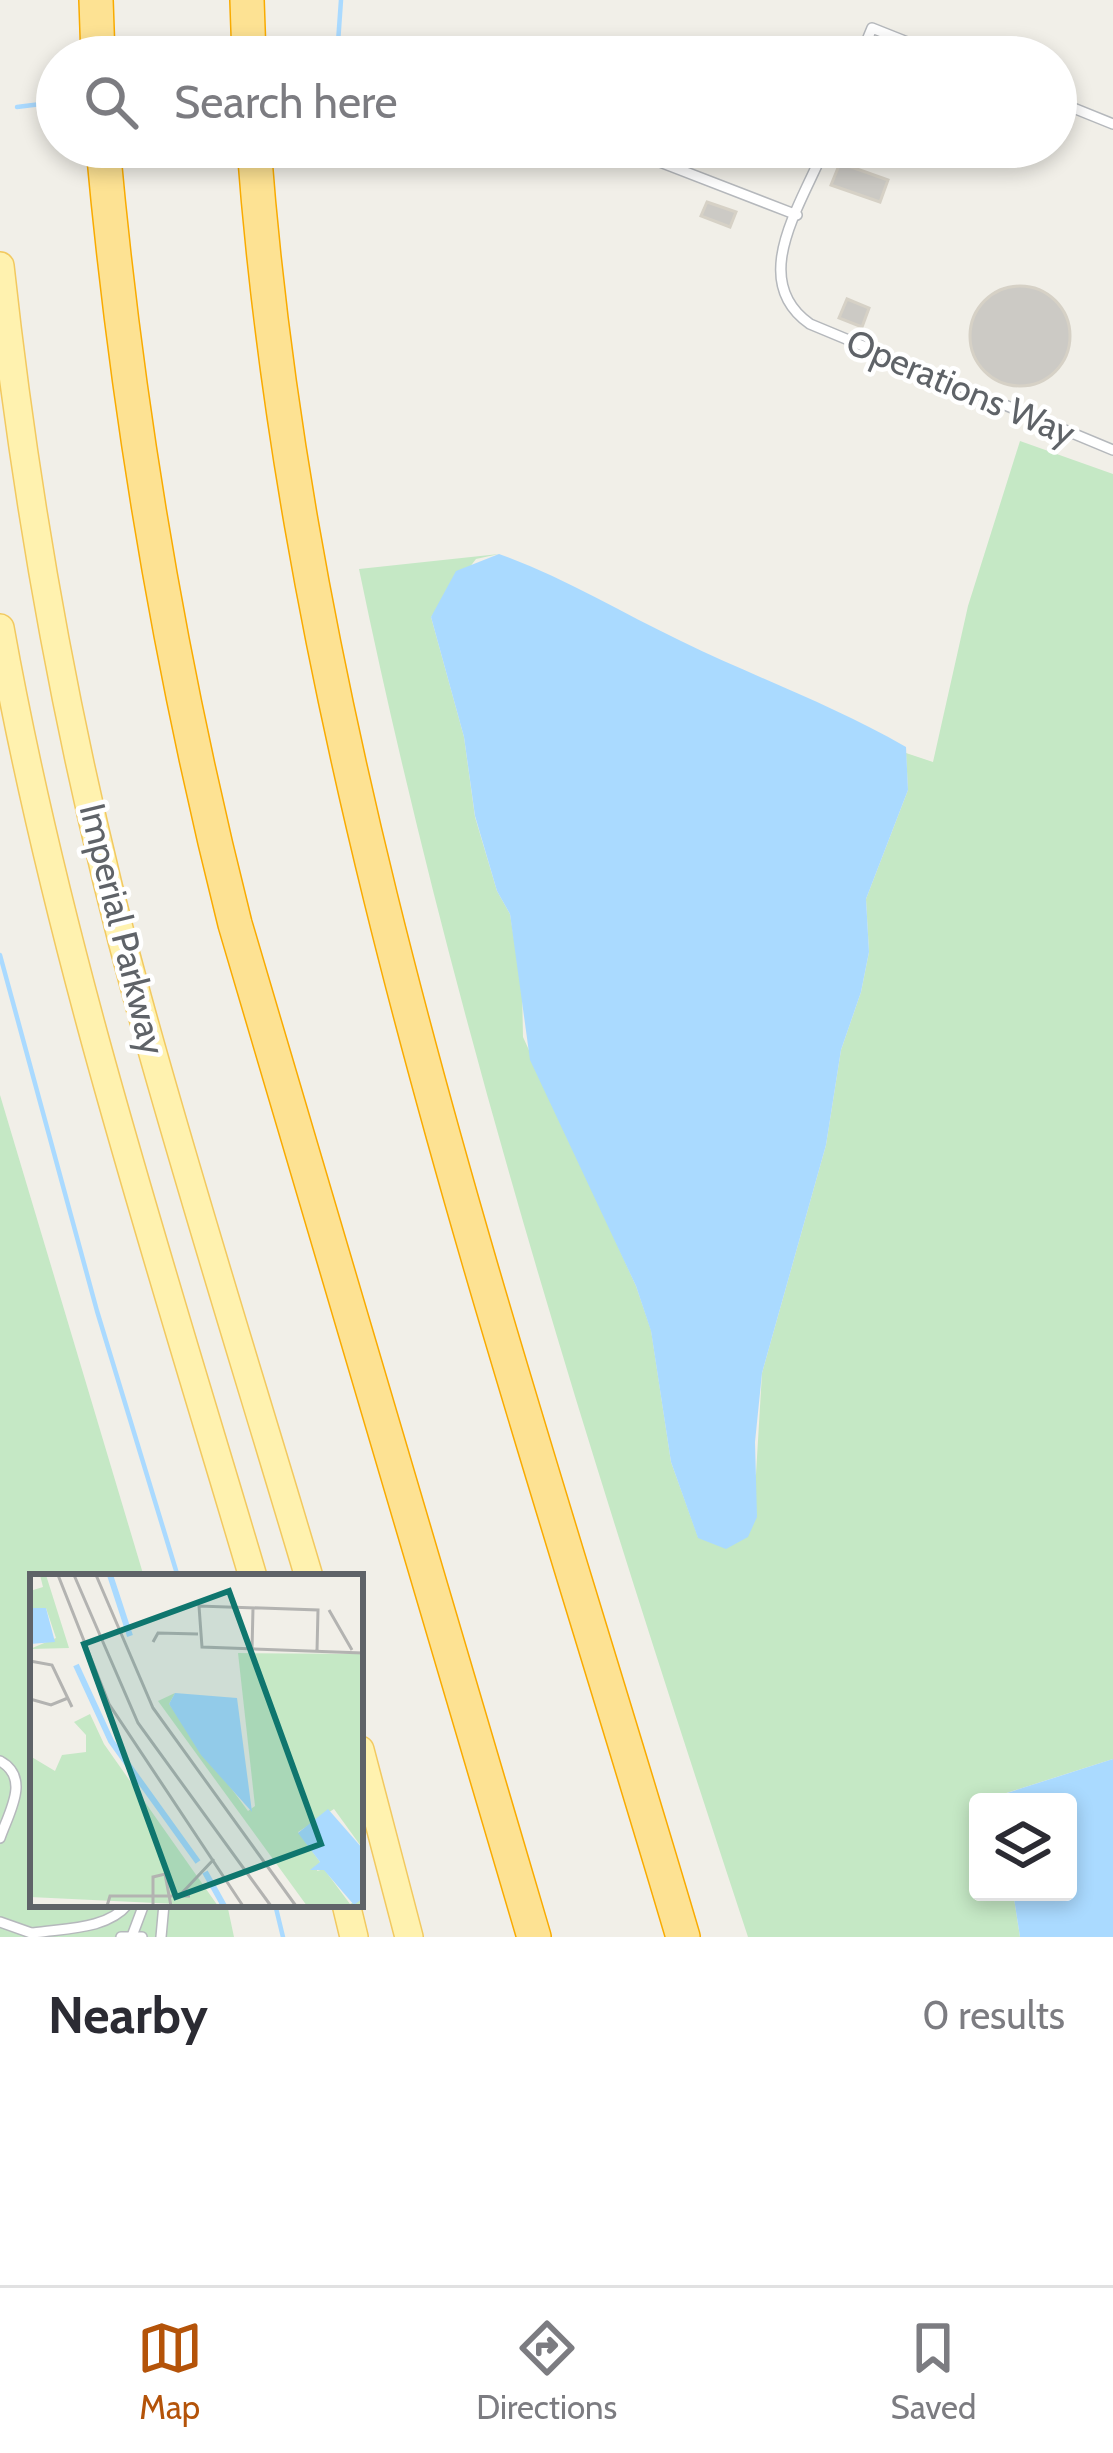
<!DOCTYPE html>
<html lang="en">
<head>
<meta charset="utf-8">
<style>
	:root { --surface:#fff; --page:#f7f7f7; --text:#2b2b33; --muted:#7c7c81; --line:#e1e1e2; --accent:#b45309 }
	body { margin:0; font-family:Cabin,sans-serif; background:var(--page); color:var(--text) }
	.controls { position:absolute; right:36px; bottom:36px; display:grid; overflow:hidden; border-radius:12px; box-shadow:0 6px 18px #0003 }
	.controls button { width:108px; height:108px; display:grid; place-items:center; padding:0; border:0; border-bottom:3px solid var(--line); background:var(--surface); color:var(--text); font:60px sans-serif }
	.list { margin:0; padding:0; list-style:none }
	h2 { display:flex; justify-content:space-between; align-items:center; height:156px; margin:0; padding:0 48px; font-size:51px }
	h2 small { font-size:39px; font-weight:400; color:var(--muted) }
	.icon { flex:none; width:66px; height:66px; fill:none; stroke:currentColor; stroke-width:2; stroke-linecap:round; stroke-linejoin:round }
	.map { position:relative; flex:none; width:1113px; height:1937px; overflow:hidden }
	.search { position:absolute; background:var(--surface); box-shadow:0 6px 18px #0003; left:36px; right:36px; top:36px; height:132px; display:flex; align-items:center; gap:30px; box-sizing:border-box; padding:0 42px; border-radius:66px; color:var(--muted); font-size:45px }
	.sheet { height:348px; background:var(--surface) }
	nav { display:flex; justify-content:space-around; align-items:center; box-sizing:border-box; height:168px; border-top:3px solid var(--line); background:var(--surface); font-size:33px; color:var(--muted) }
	nav a { display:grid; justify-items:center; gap:6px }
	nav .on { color:var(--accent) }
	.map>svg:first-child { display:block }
</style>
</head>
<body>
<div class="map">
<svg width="1113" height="1937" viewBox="0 0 1113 1937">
	<rect width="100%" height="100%" fill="#f1efe8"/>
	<g fill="#c5e8c5">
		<path d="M1020 441 1113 474V1759L978 1802V1892H1013L1020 1937H748C599 1484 456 1038 359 569L499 554 476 559 431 617 464 737 475 817 497 891 510 914 522 988 523 1037 636 1286 651 1330 671 1462 698 1537 756 1474 762 1373 826 1145 841 1050 861 992 869 952 866 899 908 790 906 753 933 762 968 606Z"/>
		<path d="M0 1095 144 1577H33V1904H227L234 1937H0Z"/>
	</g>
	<g fill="#aadaff">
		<path d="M499 554C563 577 620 612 681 641 757 678 833 705 906 747L908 790 866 899 869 952 861 992 841 1050 826 1145 762 1373 755 1442 757 1517 748 1537 726 1549 698 1538 671 1462 651 1331 636 1286 530 1060 510 914 497 891 475 816 464 737 431 617 456 571Z"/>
		<path d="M1113 1759V1937H1020L1013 1892H1068V1802L988 1799Z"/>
	</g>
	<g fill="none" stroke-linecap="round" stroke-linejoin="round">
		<g stroke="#aadaff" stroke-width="4.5">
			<path d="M337 57 341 0"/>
			<path d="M17 107 57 102"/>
			<path d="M0 955 97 1311 178 1577"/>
			<path d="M275 1904 283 1937"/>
		</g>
	</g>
	<g fill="#cccac5" stroke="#d6d1c6" stroke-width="3">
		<path d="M840 163 888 180 880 202 831 185Z"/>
		<path d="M707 202 736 212 730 227 701 216Z"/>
		<circle cx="1020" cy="336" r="50"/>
		<path d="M847 299 869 308 862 327 839 318Z"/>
	</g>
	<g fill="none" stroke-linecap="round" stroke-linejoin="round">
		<g stroke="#b5b8bc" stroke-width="12">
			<g id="service">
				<path d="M860 57 872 28 945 57"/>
				<path d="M1056 101 1113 124"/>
				<path d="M621 147 797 215"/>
				<path d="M825 147C802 204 747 280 810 324L1113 450"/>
				<path d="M471 154 474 147"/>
				<path d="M0 1761C31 1778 9 1812 0 1838"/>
				<path d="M0 1922 34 1934"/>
				<path d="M33 1933C64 1928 107 1930 128 1904"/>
				<path d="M132 1936 144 1904"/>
				<path d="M121 1937H142"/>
				<path d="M161 1937 164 1904"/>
			</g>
		</g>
		<g stroke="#f2c960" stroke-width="30">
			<g id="primary">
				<path d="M0 266C27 513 72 761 138 1000 191 1193 252 1385 309 1577"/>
				<path d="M0 628C58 951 160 1263 253 1577"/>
				<path d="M360 1750 409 1937"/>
				<path d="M346 1904 354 1937"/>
			</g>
		</g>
		<g stroke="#f9ab00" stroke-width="36">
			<g id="motorway">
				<path d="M96 0 98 57"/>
				<path d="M247 0 249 57"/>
				<path d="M103 147C127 411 170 667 235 924L534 1937"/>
				<path d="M254 147C300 763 509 1348 683 1937"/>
			</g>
		</g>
		<use href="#service" stroke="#fff" stroke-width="9"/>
		<use href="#primary" stroke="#fff2af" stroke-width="27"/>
		<use href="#motorway" stroke="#fde293" stroke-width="33"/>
	</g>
	<g text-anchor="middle" stroke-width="9" stroke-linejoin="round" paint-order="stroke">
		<g font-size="36" fill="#5f6368" stroke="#fff">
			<text transform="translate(961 387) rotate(23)" y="13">Operations Way</text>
			<text transform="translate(123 929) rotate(76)" y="13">Imperial Parkway</text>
		</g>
	</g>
	<g transform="translate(30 1574)">
		<rect width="333" height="333" fill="#f1efe8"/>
		<path d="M10 1H16L39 74 0 75 26 64 16 34H0V17L13 13ZM208 79 333 80V275L304 235 268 258 290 288 287 297 294 295 320 330 333 324V332H277L128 127 145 119 139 130 218 237 225 232ZM60 140 74 170 188 332 0 323V182L25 197 32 181 56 178V161L44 148Z" fill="#c5e8c5"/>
		<path d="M0 34H16L25 68 0 70ZM145 119 207 124 222 238 171 181 139 130ZM298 235 333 275V324L324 331 294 296H280L290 288 268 259Z" fill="#aadaff"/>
		<path fill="none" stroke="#aadaff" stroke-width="6" d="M80 1 100 62M46 91 81 167 168 288M175 298 194 332"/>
		<path fill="none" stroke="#b3b3b1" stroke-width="3" d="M28 1 79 130 213 332M44 1 108 149 241 332M66 1 123 134 266 332M299 36 322 76M123 68 128 59 168 60M222 76 223 34M287 77 288 36 169 32 172 73 333 79M0 87 22 91 42 133M0 125 21 131 38 124M151 320 184 285M77 332 80 322H160M123 332V303L135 300 141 332"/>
		<path fill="#0f766e" fill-opacity="0.15" stroke="#0f766e" stroke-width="6" d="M199 17 291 270 146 323 54 70Z"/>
		<rect width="333" height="333" fill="none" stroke="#5f6368" stroke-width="6"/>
	</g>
</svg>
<div class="controls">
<button><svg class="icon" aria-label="layers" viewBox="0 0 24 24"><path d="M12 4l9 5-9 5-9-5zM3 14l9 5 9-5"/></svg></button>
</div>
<div class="search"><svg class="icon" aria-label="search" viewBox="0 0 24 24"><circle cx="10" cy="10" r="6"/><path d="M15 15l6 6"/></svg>Search here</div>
</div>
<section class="sheet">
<h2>Nearby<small>0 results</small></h2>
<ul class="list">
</ul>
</section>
<nav>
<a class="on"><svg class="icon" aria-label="map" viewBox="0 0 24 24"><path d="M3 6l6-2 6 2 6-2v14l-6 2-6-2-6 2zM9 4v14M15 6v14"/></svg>Map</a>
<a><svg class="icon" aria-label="directions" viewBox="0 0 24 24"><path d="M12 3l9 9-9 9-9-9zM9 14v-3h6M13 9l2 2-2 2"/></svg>Directions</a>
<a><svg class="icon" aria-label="saved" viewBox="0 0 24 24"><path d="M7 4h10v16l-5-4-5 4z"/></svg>Saved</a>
</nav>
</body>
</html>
